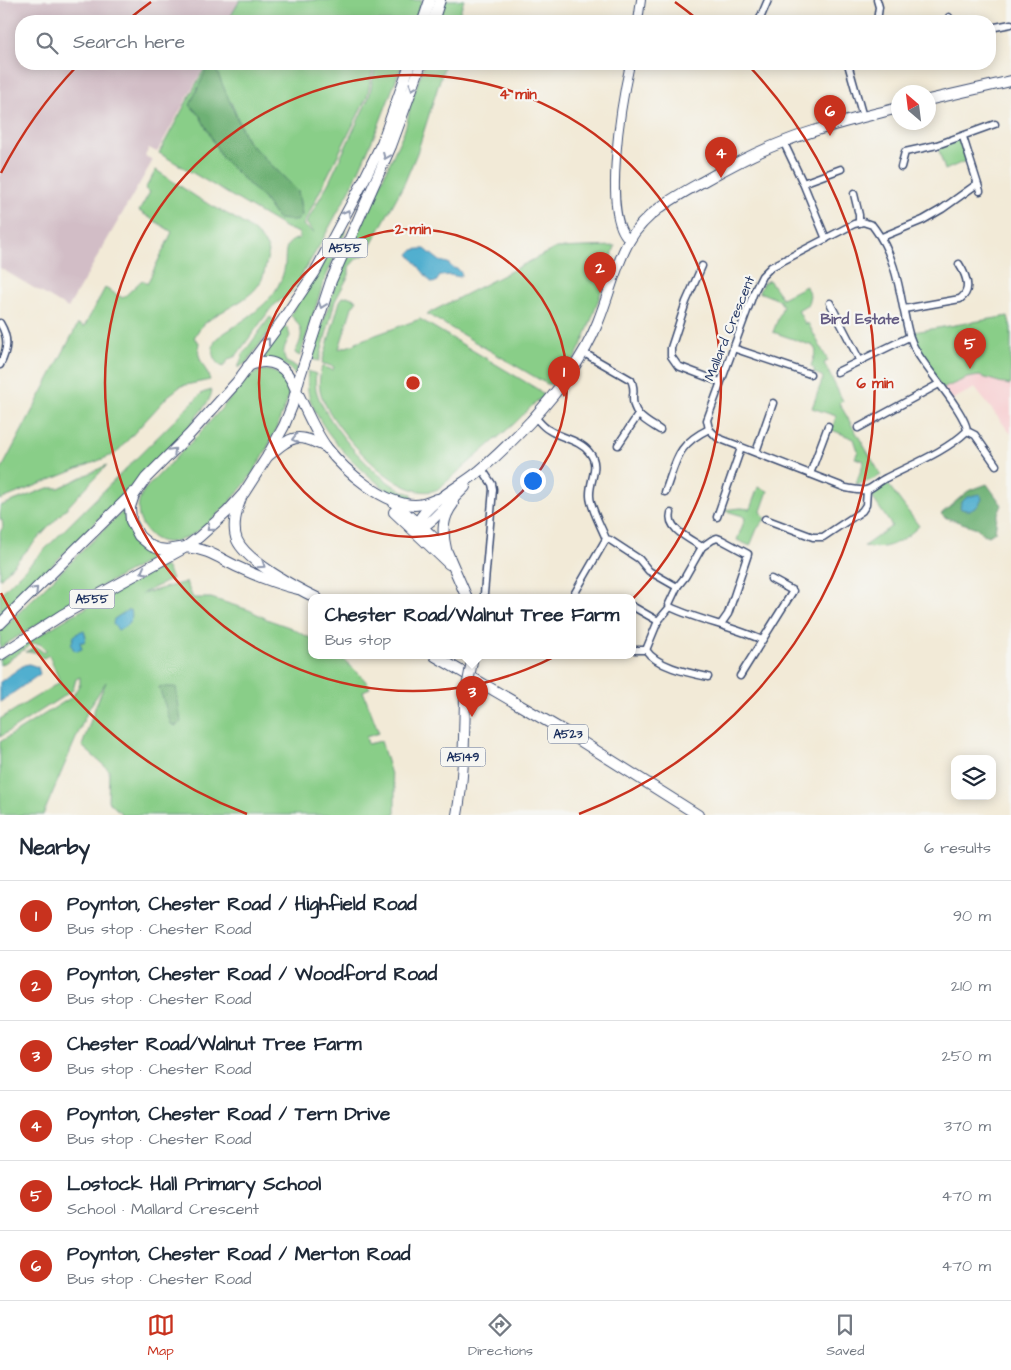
<!DOCTYPE html>
<html lang="en">
<head>
<meta charset="utf-8">
<style>
	:root { --surface:#fff; --page:#f6f6f7; --text:#1f2937; --muted:#747a83; --line:#e0e1e3; --accent:#c8321e }
	body { margin:0; font-family:"Architects Daughter",sans-serif; background:var(--page); color:var(--text) }
	.controls { position:absolute; right:15px; bottom:15px; display:grid; overflow:hidden; border-radius:10px; box-shadow:0 2px 12px #0003 }
	.controls button { width:45px; height:45px; display:grid; place-items:center; padding:0; border:0; border-bottom:1px solid var(--line); background:var(--surface); color:var(--text); font:25px sans-serif }
	.compass { position:absolute; left:891px; top:85px; width:45px; height:45px; border-radius:50%; background:var(--surface); box-shadow:0 2px 12px #0003; rotate:332deg }
	.you { position:absolute; left:532px; top:480px; width:18px; height:18px; margin:-12px; border:4px solid #fff; border-radius:50%; background:#1a73e8; box-shadow:0 0 0 8px #1a73e833 }
	.badge { display:grid; place-items:center; width:32px; height:32px; border-radius:50%; background:var(--accent); color:#fff; font-size:16px; font-weight:700 }
	.pin { position:absolute; translate:-50% -41px; filter:drop-shadow(0 1px 2px #0008) }
	.pin::after { content:''; position:absolute; top:26px; width:18px; height:15px; background:inherit; clip-path:polygon(0 0,100% 0,50% 100%) }
	.popup { position:absolute; left:308px; top:594px; width:328px; height:65px; box-sizing:border-box; display:grid; place-content:center; border-radius:10px; background:var(--surface); filter:drop-shadow(0 1px 4px #0005); font-size:16px; white-space:nowrap; color:var(--muted) }
	.popup b { font-size:19px; color:var(--text) }
	.popup::after { content:''; position:absolute; left:50%; top:100%; margin-left:-10px; border:10px solid transparent; border-top-color:var(--surface) }
	.list { margin:0; padding:0; list-style:none }
	h2 { display:flex; justify-content:space-between; align-items:center; height:65px; margin:0; padding:0 20px; font-size:21px }
	h2 small { font-size:16px; font-weight:400; color:var(--muted) }
	.list li { display:grid; grid-template-columns:32px 1fr auto; gap:15px; align-items:center; box-sizing:border-box; height:70px; padding:0 20px; border-top:1px solid var(--line) }
	.list b { display:block; font-size:19px; white-space:nowrap }
	.list p { margin:0; font-size:16px; white-space:nowrap; color:var(--muted) }
	.list em { font-size:16px; font-style:normal; color:var(--muted) }
	.icon { flex:none; width:28px; height:28px; fill:none; stroke:currentColor; stroke-width:2; stroke-linecap:round; stroke-linejoin:round }
	.map { position:relative; flex:none; width:1011px; height:815px; overflow:hidden }
	.search { position:absolute; background:var(--surface); box-shadow:0 2px 12px #0003; left:15px; right:15px; top:15px; height:55px; display:flex; align-items:center; gap:12px; box-sizing:border-box; padding:0 18px; border-radius:20px; color:var(--muted); font-size:19px }
	.sheet { height:485px; background:var(--surface) }
	nav { display:flex; justify-content:space-around; align-items:center; box-sizing:border-box; height:70px; border-top:1px solid var(--line); background:var(--surface); font-size:14px; color:var(--muted) }
	nav a { display:grid; justify-items:center; gap:2px }
	nav .on { color:var(--accent) }
	.map>svg:first-child { display:block }
</style>
</head>
<body>
<div class="map">
<svg width="1011" height="815" viewBox="0 0 1011 815">
	<rect width="100%" height="100%" fill="#f6f6f2"/>
	<filter id="ink" filterUnits="userSpaceOnUse"><feTurbulence type="fractalNoise" baseFrequency=".02" numOctaves="2"/><feDisplacementMap in="SourceGraphic" scale="10" xChannelSelector="R" yChannelSelector="G"/><feConvolveMatrix kernelMatrix="1 2 1 2 8 2 1 2 1" color-interpolation-filters="sRGB"/></filter>
	<filter id="wash" filterUnits="userSpaceOnUse"><feTurbulence type="fractalNoise" baseFrequency=".0096" numOctaves="4" result="noise"/><feDisplacementMap in="SourceGraphic" scale="20" xChannelSelector="R" yChannelSelector="G"/><feGaussianBlur stdDeviation="1.12" result="paint"/><feColorMatrix in="noise" values="0 0 0 0 0 0 0 0 0 0 0 0 0 0 0 0 0 1.4 0 .05"/><feComposite in="paint" operator="in"/></filter>
	<g filter="url(#wash)">
		<rect width="100%" height="100%" fill="#f2ead7"/>
		<path fill="#f7cfd2" d="M1008 316 1011 328V434L975 388 951 400 939 384Z"/>
		<path fill="#d2bdc6" d="M0 0H240L228 21H21V64H206L157 152 149 148 145 156 153 160 68 308 0 268Z"/>
		<g fill="#89ce88" stroke="#527e73" fill-rule="evenodd">
			<path d="M240 0H422L415 21H228Z"/>
			<path d="M444 0H464L457 21H438Z"/>
			<path d="M207 64H374L367 97 303 225 314 233 306 223 329 182 369 97 376 64H402L378 127 352 186 318 248 291 292 272 307 236 356 229 359 223 367C211 361 210 348 217 338 237 324 269 307 279 284 282 278 284 272 285 265 286 252 283 242 300 238L299 233 286 228 159 153ZM231 102 247 141 298 191 302 215 278 219 264 199 222 158 200 116 190 105Z"/>
			<path d="M424 64H445L417 153 404 184 370 247 363 256 357 258 349 267V275L335 301 319 361 311 359 337 280 405 129 408 118 410 106Z"/>
			<path d="M963 137 970 159 945 170 937 145Z"/>
			<path d="M156 170C170 179 184 189 198 198 219 211 261 227 269 252 266 261 265 275 260 283 244 308 206 311 194 338L199 342C196 361 205 364 210 380L181 386 168 396 115 454 0 500V472L78 324 84 327 105 288 123 298 142 280 147 284 172 232 139 211 150 192 145 189Z"/>
			<path d="M343 228 346 230 323 284 300 356 296 354 295 352C304 337 304 327 290 315Z"/>
			<path d="M615 246C608 271 578 374 555 384 555 384 548 384 547 384L427 314 556 248Z"/>
			<path d="M769 280 782 298 806 286V287L810 295 808 304 798 310 805 324 808 323 828 361 824 363 843 401 839 403 881 475C873 480 865 483 856 484L864 461 855 458 858 451 854 439 832 430 836 416 812 408 823 378 822 376 814 373V368L811 366 816 351 813 346 773 332 783 306 779 300 759 292 763 283Z"/>
			<path d="M347 296 357 300 352 307 339 349 356 344V342L420 319 539 390 543 395 544 398 538 400 515 423 438 489C401 507 333 428 322 397 318 387 319 377 322 366L333 370 334 367 322 363 340 301 343 297Z"/>
			<path d="M1008 316 1011 328V384L1009 385 979 376 967 378 942 389 908 333Z"/>
			<path d="M270 317 276 322 246 363 238 368 243 354Z"/>
			<path d="M283 326 288 329 290 336C285 346 281 351 286 362L297 367 295 375C285 361 275 361 259 359Z"/>
			<path d="M265 370C275 371 286 376 288 387 290 397 285 408 281 416 273 439 261 462 247 481 229 505 171 573 143 526 136 515 137 501 144 490L199 434 250 376 259 371Z"/>
			<path d="M308 371 316 374C315 380 315 387 317 393 326 423 381 488 412 494L413 503C409 501 403 501 398 498 392 495 386 489 380 485 353 463 324 435 311 402 307 392 307 382 308 371Z"/>
			<path d="M212 390C210 406 194 415 188 430L0 617V594L202 393Z"/>
			<path d="M107 465 0 579V532L3 527 2 520 0 519V506L48 488H59Z"/>
			<path d="M887 483 919 526C903 541 886 552 864 546L892 526 872 497 877 490Z"/>
			<path d="M758 487 768 491 761 511 765 519 757 529 750 546 737 540 745 519 743 516 723 510 741 508 750 509Z"/>
			<path d="M123 511C124 514 124 518 126 522 131 537 143 551 159 554L158 556 72 602 0 648V631Z"/>
			<path d="M164 566 167 568 172 579 141 594 186 582 193 598H211L249 610 269 620 289 627 312 639V656H341C350 668 363 674 370 688L363 691 379 733 366 737 368 744 381 741 395 788V815H123L108 801 109 770 82 746 96 705 106 682 89 708 43 815H0V742L72 697 80 684V677L76 679 73 690 0 737V719L60 682 49 655 43 658 35 652H25L36 647 45 653 46 650C42 645 39 642 32 644L3 664 0 665V659L71 616Z"/>
		</g>
		<g fill="#6eb174" stroke="#447069">
			<path d="M214 65 247 141 298 191 302 215 297 221 278 219 264 199 222 158 200 116 190 105 208 66Z"/>
			<path d="M987 484 1002 505 997 516 995 532 989 536 983 534 977 528 944 517 941 514 968 491Z"/>
			<path d="M159 687H176L181 722 176 726 171 724Z"/>
		</g>
		<g fill="#51afcf" stroke="#366f96">
			<path d="M419 249H425L440 261 448 263 453 268 458 269 462 274 460 277 450 275 440 276 436 282 433 283 430 281 409 254 413 250Z"/>
			<path d="M980 494 982 499C978 509 969 513 960 508 962 497 970 496 980 494Z"/>
			<path d="M128 610H131C134 619 128 627 118 630L113 624 114 619Z"/>
			<path d="M81 631H84L86 637 84 642H80L82 649 77 651 74 650 71 645 74 636Z"/>
			<path d="M29 664 38 667 40 674 0 702V682L24 665Z"/>
		</g>
	</g>
	<g filter="url(#ink)">
		<g fill="none" stroke-linecap="round" stroke-linejoin="round">
			<g stroke="#3b4b70" stroke-width="9">
				<g id="minor">
					<path d="M949 17 950 21"/>
					<path d="M759 21 768 0"/>
					<path d="M877 21 879 7 877 0"/>
					<path d="M990 28 1011 24"/>
					<path d="M848 64 863 117"/>
					<path d="M963 137 980 191"/>
					<path d="M783 141 803 183 826 239"/>
					<path d="M901 167 905 152 937 145 995 124"/>
					<path d="M803 183 841 169"/>
					<path d="M854 194 859 215V223"/>
					<path d="M863 222 872 225 875 229C892 252 898 280 903 307 907 324 908 339 918 354 928 371 967 415 967 431 945 452 913 464 886 478 879 481 872 489 866 490 859 491 852 489 846 488L718 438 709 429 707 420 754 292 762 276 771 267 854 224Z"/>
					<path d="M882 237 923 220 942 209 977 184"/>
					<path d="M702 266 686 302 671 348V356L678 366 720 382"/>
					<path d="M830 303 860 361"/>
					<path d="M904 309 960 299C973 290 966 275 959 264"/>
					<path d="M0 323C9 338 8 349 0 365"/>
					<path d="M733 348 810 374"/>
					<path d="M584 353 631 380C634 386 634 390 633 396 632 415 646 421 660 430"/>
					<path d="M837 372 909 337"/>
					<path d="M535 417C539 421 543 427 549 430 561 438 580 440 589 452 601 466 589 480 590 496 590 507 602 528 606 539L610 540 639 559 649 571 677 587"/>
					<path d="M858 428 939 384"/>
					<path d="M967 431 975 435 996 465"/>
					<path d="M618 445 638 415"/>
					<path d="M756 452 773 403"/>
					<path d="M482 469 492 484 493 489 484 594"/>
					<path d="M810 474 828 426"/>
					<path d="M665 492C677 460 676 445 709 429"/>
					<path d="M671 513C666 529 692 540 702 547"/>
					<path d="M717 517 741 448"/>
					<path d="M765 519 813 537H823L862 511 866 505 867 490"/>
					<path d="M572 598 606 539"/>
					<path d="M632 606 658 621"/>
					<path d="M670 607 669 604 677 587 685 577 702 547 712 540 717 538 722 540 748 554 728 614 721 624"/>
					<path d="M670 607C700 621 732 626 762 640"/>
					<path d="M632 649 635 650H646L658 621 670 607"/>
					<path d="M646 650C657 667 689 673 708 677"/>
					<path d="M740 676 793 591 771 579"/>
				</g>
			</g>
			<g stroke="#3b4b70" stroke-width="10">
				<g id="tertiary">
					<path d="M638 21 641 0"/>
					<path d="M630 64C623 95 600 221 630 240"/>
				</g>
			</g>
			<g stroke="#3b4b70" stroke-width="12">
				<g id="primary">
					<path d="M928 100 1011 81"/>
					<path d="M296 390C306 409 314 431 327 448 345 471 384 505 415 505 423 505 430 502 437 499"/>
					<path d="M268 456C293 435 296 433 326 447"/>
					<path d="M394 503 430 534 447 552 467 598"/>
					<path d="M394 512 449 564"/>
					<path d="M419 530 433 519 465 487"/>
					<path d="M415 531C419 505 461 487 479 471 497 456 515 438 531 421 558 391 583 360 598 322 609 295 615 266 629 241 645 213 675 197 702 182 728 167 754 153 783 142 820 127 860 118 898 108"/>
					<path d="M446 549C442 532 442 518 453 504"/>
					<path d="M457 815C464 776 464 738 465 698"/>
				</g>
			</g>
			<g stroke="#3b4b70" stroke-width="12">
				<g id="trunk">
					<path d="M423 21 430 0"/>
					<path d="M433 21 440 0"/>
					<path d="M410 64 382 143 362 184 315 272 282 321 237 382 189 435 146 478 134 495 130 507 131 521 139 536 151 546 159 549 167 550 186 547 199 537 227 512 244 493 267 457 284 426 292 406 299 379 331 281 391 146 421 64"/>
					<path d="M248 366C272 355 287 367 296 390"/>
					<path d="M241 498C236 510 232 528 237 540 246 561 296 588 317 598"/>
					<path d="M0 624 133 493"/>
					<path d="M0 655 62 615 186 547C211 550 218 558 240 568 259 577 278 584 298 589"/>
					<path d="M435 656 576 738 698 815"/>
				</g>
			</g>
			<use href="#minor" stroke="#fff" stroke-width="6"/>
			<use href="#tertiary" stroke="#fff" stroke-width="8"/>
			<use href="#primary" stroke="#fff" stroke-width="10"/>
			<use href="#trunk" stroke="#fff" stroke-width="10"/>
			<g stroke="#3b4b70" stroke-width="12" stroke-linecap="butt">
				<path id="primary-bridge" d="M465 698 473 656"/>
			</g>
			<use href="#primary-bridge" stroke="#fff" stroke-width="10"/>
		</g>
		<defs><path id="oneway-chevron" d="M-2-3.5L2.5 0L-2 3.5" fill="none" stroke-width="1.6" stroke-linecap="round" stroke-linejoin="round" transform="scale(1.25)"/></defs>
		<g stroke="#8d97ae">
			<use href="#oneway-chevron" transform="translate(413 87) rotate(109)"/>
			<use href="#oneway-chevron" transform="translate(386 156) rotate(113)"/>
			<use href="#oneway-chevron" transform="translate(347 213) rotate(-62)"/>
			<use href="#oneway-chevron" transform="translate(322 305) rotate(109)"/>
			<use href="#oneway-chevron" transform="translate(267 341) rotate(-53)"/>
			<use href="#oneway-chevron" transform="translate(295 439) rotate(167)"/>
			<use href="#oneway-chevron" transform="translate(173 451) rotate(-45)"/>
			<use href="#oneway-chevron" transform="translate(210 528) rotate(139)"/>
			<use href="#oneway-chevron" transform="translate(262 565) rotate(34)"/>
			<use href="#oneway-chevron" transform="translate(144 571) rotate(152)"/>
			<use href="#oneway-chevron" transform="translate(35 590) rotate(-45)"/>
		</g>
	</g>
	<g fill="none" stroke="#c8321e" stroke-width="2.5">
		<circle cx="413" cy="383" r="154"/>
		<circle cx="413" cy="383" r="308"/>
		<path d="M247 814A462 462 0 0 1 1 593M1 173A462 462 0 0 1 78 65M129 19A462 462 0 0 1 151 2M675 2A462 462 0 0 1 697 19M748 65A462 462 0 0 1 579 814"/>
	</g>
	<g text-anchor="middle" stroke-width="4.5" stroke-linejoin="round" paint-order="stroke">
		<g fill="#f6f6f2" stroke="#5d6b8a" stroke-width="1">
			<rect x="322.5" y="238.5" width="45" height="19" rx="4"/>
			<rect x="69.5" y="589.5" width="45" height="19" rx="4"/>
			<rect x="548" y="724.5" width="40" height="19" rx="4"/>
			<rect x="440.5" y="747.5" width="45" height="19" rx="4"/>
		</g>
		<g font-size="12" font-weight="bold" fill="#1b2f5e">
			<text x="345" y="252">A555</text>
			<text x="92" y="603">A555</text>
			<text x="568" y="738">A523</text>
			<text x="463" y="761">A5149</text>
		</g>
		<g font-size="14" fill="#1b2f5e" stroke="#f6f6f2">
			<text transform="translate(729 328) rotate(-68)" y="5">Mallard Crescent</text>
		</g>
		<g font-size="15" font-weight="bold" fill="#635b83" stroke="#f6f6f2">
			<text x="860" y="324">Bird Estate</text>
		</g>
	</g>
	<circle cx="413" cy="383" r="8" fill="#c8321e" stroke="#f6f6f2" stroke-width="2.5"/>
	<g font-size="15" text-anchor="middle" font-weight="bold" fill="#c8321e" stroke="#f6f6f2" stroke-width="4.5" stroke-linejoin="round" paint-order="stroke">
		<text x="518" y="99">4 min</text>
		<text x="413" y="234">2 min</text>
		<text x="875" y="388">6 min</text>
	</g>
</svg>
<div class="controls">
<button><svg class="icon" aria-label="layers" viewBox="0 0 24 24"><path d="M12 4l9 5-9 5-9-5zM3 14l9 5 9-5"/></svg></button>
</div>
<svg class="compass" viewBox="-18 -18 36 36"><path d="M0-13l5 13h-10z" fill="#e53935"/><path d="M0 13l5-13h-10z" fill="#747a83"/></svg>
<div class="you"></div>
<div class="pin badge" style="left:564px;top:397px">1</div>
<div class="pin badge" style="left:600px;top:293px">2</div>
<div class="pin badge" style="left:472px;top:717px">3</div>
<div class="popup"><b>Chester Road/Walnut Tree Farm</b>Bus stop</div>
<div class="pin badge" style="left:721px;top:178px">4</div>
<div class="pin badge" style="left:970px;top:369px">5</div>
<div class="pin badge" style="left:830px;top:136px">6</div>
<div class="search"><svg class="icon" aria-label="search" viewBox="0 0 24 24"><circle cx="10" cy="10" r="6"/><path d="M15 15l6 6"/></svg>Search here</div>
</div>
<section class="sheet">
<h2>Nearby<small>6 results</small></h2>
<ul class="list">
<li><span class="badge">1</span><div><b>Poynton, Chester Road / Highfield Road</b><p>Bus stop · Chester Road</p></div><em>90 m</em></li>
<li><span class="badge">2</span><div><b>Poynton, Chester Road / Woodford Road</b><p>Bus stop · Chester Road</p></div><em>210 m</em></li>
<li><span class="badge">3</span><div><b>Chester Road/Walnut Tree Farm</b><p>Bus stop · Chester Road</p></div><em>250 m</em></li>
<li><span class="badge">4</span><div><b>Poynton, Chester Road / Tern Drive</b><p>Bus stop · Chester Road</p></div><em>370 m</em></li>
<li><span class="badge">5</span><div><b>Lostock Hall Primary School</b><p>School · Mallard Crescent</p></div><em>470 m</em></li>
<li><span class="badge">6</span><div><b>Poynton, Chester Road / Merton Road</b><p>Bus stop · Chester Road</p></div><em>470 m</em></li>
</ul>
</section>
<nav>
<a class="on"><svg class="icon" aria-label="map" viewBox="0 0 24 24"><path d="M3 6l6-2 6 2 6-2v14l-6 2-6-2-6 2zM9 4v14M15 6v14"/></svg>Map</a>
<a><svg class="icon" aria-label="directions" viewBox="0 0 24 24"><path d="M12 3l9 9-9 9-9-9zM9 14v-3h6M13 9l2 2-2 2"/></svg>Directions</a>
<a><svg class="icon" aria-label="saved" viewBox="0 0 24 24"><path d="M7 4h10v16l-5-4-5 4z"/></svg>Saved</a>
</nav>
</body>
</html>
